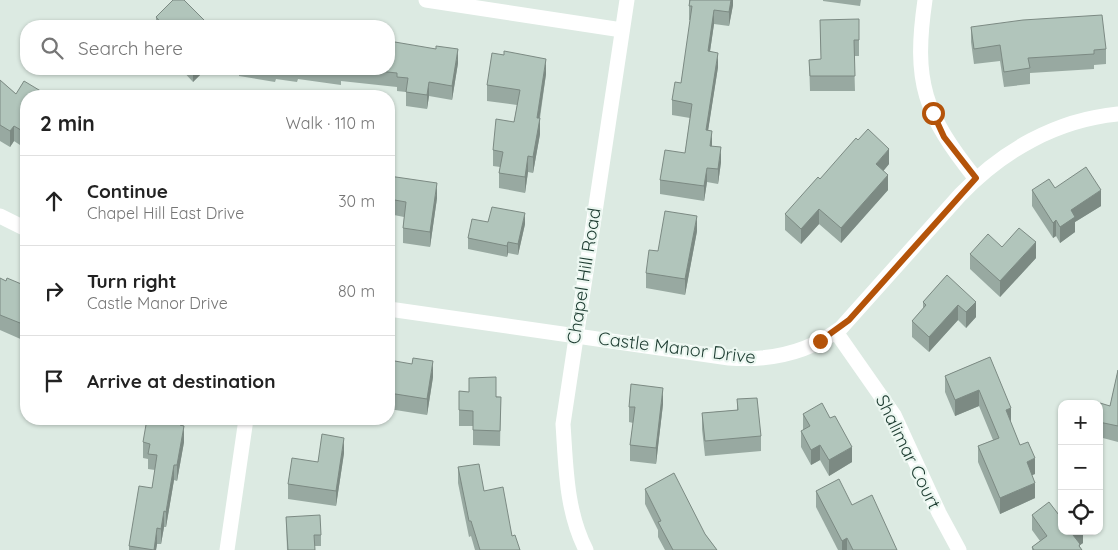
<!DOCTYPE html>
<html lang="en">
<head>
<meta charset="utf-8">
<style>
	:root { --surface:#fff; --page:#f2f2f2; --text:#222; --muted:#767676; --line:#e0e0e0 }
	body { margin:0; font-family:Quicksand,sans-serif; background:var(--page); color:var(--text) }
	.controls { position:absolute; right:15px; bottom:15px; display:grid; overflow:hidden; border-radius:10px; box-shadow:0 1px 4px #0004 }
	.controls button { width:45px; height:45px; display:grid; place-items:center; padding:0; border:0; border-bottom:1px solid var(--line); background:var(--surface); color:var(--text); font:25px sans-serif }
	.stop { position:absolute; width:15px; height:15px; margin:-11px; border:4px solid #b45309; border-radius:50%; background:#fff }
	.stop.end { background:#b45309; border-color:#fff; box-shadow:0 1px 5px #0008 }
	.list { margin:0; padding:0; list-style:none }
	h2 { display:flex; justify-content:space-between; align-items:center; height:65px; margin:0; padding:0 20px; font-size:21px }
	h2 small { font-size:16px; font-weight:400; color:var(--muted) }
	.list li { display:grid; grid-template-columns:32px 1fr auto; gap:15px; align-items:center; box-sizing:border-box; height:90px; padding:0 20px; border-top:1px solid var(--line) }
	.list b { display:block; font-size:19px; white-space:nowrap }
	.list p { margin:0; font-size:16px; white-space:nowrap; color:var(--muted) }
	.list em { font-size:16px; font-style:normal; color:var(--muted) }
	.icon { flex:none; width:28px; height:28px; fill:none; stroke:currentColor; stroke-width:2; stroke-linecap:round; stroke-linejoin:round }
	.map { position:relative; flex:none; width:1118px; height:550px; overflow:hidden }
	.search { position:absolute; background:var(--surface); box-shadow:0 1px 4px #0004; left:20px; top:20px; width:375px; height:55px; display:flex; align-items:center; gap:12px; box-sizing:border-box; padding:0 18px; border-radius:20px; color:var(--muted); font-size:19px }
	.panel { position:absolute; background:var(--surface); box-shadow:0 1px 4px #0004; left:20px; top:90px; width:375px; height:335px; border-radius:20px }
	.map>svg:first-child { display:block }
</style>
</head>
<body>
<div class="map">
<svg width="1118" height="550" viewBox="0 0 1118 550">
	<rect width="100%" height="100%" fill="#dceae2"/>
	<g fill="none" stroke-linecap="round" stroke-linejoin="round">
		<g stroke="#fff" stroke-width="15">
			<path d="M426 0 622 30"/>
			<path d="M925 0C913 82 924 114 976 179"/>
			<path d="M0 216 26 229"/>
			<path d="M389 309 729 358C769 361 808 353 841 328L960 195C1002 151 1056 120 1118 114"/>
			<path d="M836 332 894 415 939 513 959 550"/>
			<path d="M227 550 246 419"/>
			<path d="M586 550C566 511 566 467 563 424L627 0"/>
		</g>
	</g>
	<g fill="#98a9a1">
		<path d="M689 0H733V5L729 26 714 24 710 51 718 67 708 130 712 146 721 162 718 184 707 182 704 201 660 194V180L685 153 690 118 672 115V100L681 83 691 20H689Z"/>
		<path d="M823 0H861L860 6 823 1Z"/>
		<path d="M156 17 210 26H156Z"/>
		<path d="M820 20 859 40V56H854L855 91H810L809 60 821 59Z"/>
		<path d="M971 27 1106 49V64L1094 65V69L1030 73V84L1004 87 1000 61 974 64 971 42Z"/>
		<path d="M458 63 452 100 429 96 427 109 406 106V92L397 91V87L341 81V85L298 79 297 82 276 79 275 82 239 76V69H389Z"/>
		<path d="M181 69H206L193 82Z"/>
		<path d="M546 74 540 118V134L533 173 528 172 525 193 499 188V173L500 167 493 166V150L514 122 517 105 487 101V85Z"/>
		<path d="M0 80 16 94 26 96V149L14 141 10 147 0 141Z"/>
		<path d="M889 164 883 171 888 190 841 243 819 224 801 244 785 230V214L820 179Z"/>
		<path d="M389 176 437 198 430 247 403 243V228L404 217 389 214Z"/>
		<path d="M1055 188 1101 206 1075 222V232L1060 243 1056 236 1053 238 1032 206V190Z"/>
		<path d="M488 222 525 224 518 255 508 253 507 257 468 249V238Z"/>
		<path d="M697 231 685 295 646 288V273L658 251Z"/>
		<path d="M970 254 1036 258 1000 297 970 269Z"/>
		<path d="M947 275 976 317 966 328 958 320 929 352 912 337V321L923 309V302Z"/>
		<path d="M0 278 6 281 26 286V337L25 341 0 330Z"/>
		<path d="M990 357 1011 423 1020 445 1035 474 1032 475 1035 498 1000 514 978 462V446L993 440 979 406 955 416 945 392V376Z"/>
		<path d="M389 360 433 377 427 415 389 409Z"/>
		<path d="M1118 370V442L1099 437V405L1110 406Z"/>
		<path d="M459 391 501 397 500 446 473 445V426H459Z"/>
		<path d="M737 399 761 436V451L705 456 702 429V413L737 410Z"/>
		<path d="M663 404 656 464 630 461V445L633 423 629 422V407Z"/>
		<path d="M803 414 852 462 829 476 820 460 811 465 801 447V431L803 430Z"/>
		<path d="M181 419V426L184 442 177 481 174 480 166 527H164L161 544H157L156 550H129V546L152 488 155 470 148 469V459L143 458V442Z"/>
		<path d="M306 419H332L331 423Z"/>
		<path d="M344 453 336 506 288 499V484L318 462Z"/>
		<path d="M458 467 484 491 512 536 520 550H475L471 536 469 537 458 483Z"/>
		<path d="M645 489 705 534 717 550H665L658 537V530L645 504Z"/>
		<path d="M816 491 852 505 897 550H838L816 507Z"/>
		<path d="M1032 515 1062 531H1083V543L1080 545V547L1082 550H1032V547L1040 541 1032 530Z"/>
		<path d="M286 517 321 535V546H314L315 550H287Z"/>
	</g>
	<g fill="#7c8a83">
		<path d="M731 0H733V5L729 26V12Z"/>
		<path d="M714 10V24L708 65V51Z"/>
		<path d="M458 49V63L452 100V86Z"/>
		<path d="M718 53V67L706 144V130Z"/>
		<path d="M546 59V74L538 127 540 118V134L533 173V157L537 118Z"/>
		<path d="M193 69H206L193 82Z"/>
		<path d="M429 82V96L427 109V95Z"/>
		<path d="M14 126V141L10 147V131Z"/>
		<path d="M712 131V145L710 160V146Z"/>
		<path d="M721 147V162L718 184V169Z"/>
		<path d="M889 149V164L876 180V164Z"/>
		<path d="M528 156V172L525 193V177Z"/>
		<path d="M707 168V182L704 201V186Z"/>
		<path d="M888 175V190L841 243V228Z"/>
		<path d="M437 183V198L430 247V232Z"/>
		<path d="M1101 190V206L1075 222V232L1060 243V227L1071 210Z"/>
		<path d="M819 209V224L801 244V229Z"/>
		<path d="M525 213V224L518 255V244Z"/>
		<path d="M697 216V231L685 295V279Z"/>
		<path d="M1056 220V236L1053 238V223Z"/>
		<path d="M508 242V253L507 257V246Z"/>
		<path d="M1036 242V258L1000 297V281Z"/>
		<path d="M976 302V317L966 328V312Z"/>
		<path d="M958 305V320L929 352V337Z"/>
		<path d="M26 322V337L25 341V325Z"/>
		<path d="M433 361V377L427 415V399Z"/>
		<path d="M663 388V404L656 464V448Z"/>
		<path d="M979 390V406L955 416V400Z"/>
		<path d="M1011 408V423L1006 410Z"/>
		<path d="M184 426V442L177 481V465Z"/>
		<path d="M344 438V453L336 506V491Z"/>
		<path d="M820 445V460L811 465V450Z"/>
		<path d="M852 447V462L829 476V460Z"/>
		<path d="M1035 458V474L1027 477V462Z"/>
		<path d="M174 465V480L166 527V512Z"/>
		<path d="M1035 483V498L1000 514V498Z"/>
		<path d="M164 511V527L161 544V529Z"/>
		<path d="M157 528V544L156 550H154Z"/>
		<path d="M1078 531H1083V543L1080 545V550L1073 535Z"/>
		<path d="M847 538V550H842V541Z"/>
	</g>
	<g fill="#b1c5bb" stroke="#7c8a83">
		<path d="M173 0H184L210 26H164L156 17Z"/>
		<path d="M690 0H731L729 12 714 10 708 51 718 53 706 130 712 131 710 146 721 147 718 169 707 168 704 186 660 180 665 150 685 153 692 104 672 100 675 82 681 83 692 6H689Z"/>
		<path d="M1102 15 1106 49 1094 50V54L1028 58 1030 68 1004 72 1000 45 974 49 971 27 1023 20Z"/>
		<path d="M859 19V40H854L855 76H810L809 60 821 59 820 20Z"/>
		<path d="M389 41 436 49V46L458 49 452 86 429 82 427 95 406 92 408 78 397 77V73L358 69H389Z"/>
		<path d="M504 51 546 59 537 118H540L533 157 528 156 525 177 499 173 503 152 493 150 496 119 514 122 520 90 487 85 492 53 504 55Z"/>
		<path d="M327 69H341V70Z"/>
		<path d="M0 80 16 94 24 81 49 96H26V133L14 126 10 131 0 125Z"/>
		<path d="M868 129 889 149 876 164 888 175 841 228 819 209 801 229 785 214 818 177 820 179 856 138 858 140Z"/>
		<path d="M1086 167 1101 190 1071 210 1075 217 1060 227 1056 220 1053 223 1032 190 1049 179 1055 188Z"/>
		<path d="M389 176 437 183 430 232 403 228 406 202 389 199Z"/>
		<path d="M492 207 525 213 518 244 508 242 507 246 468 238 472 219 488 222Z"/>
		<path d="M665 211 697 216 685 279 646 273 649 250 658 251Z"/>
		<path d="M1019 228 1036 242 1000 281 970 254 988 234 1002 247Z"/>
		<path d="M947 275 976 302 966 312 958 305 929 337 912 321 926 305 923 302Z"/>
		<path d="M0 278 6 281 7 278 26 286V322L25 325 0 315Z"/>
		<path d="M990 357 1011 408 1006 410 1020 445 1028 442 1035 458 1027 462 1035 483 1000 498 978 446 999 438 979 390 955 400 945 376Z"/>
		<path d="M413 358 433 361 427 399 389 393V360L412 364Z"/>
		<path d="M1118 370V426L1099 422 1100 403 1110 406Z"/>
		<path d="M496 377V397H501L500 431 473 430V411L459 410V391L469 392V378Z"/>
		<path d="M631 384 663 388 656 448 630 445 635 407H629Z"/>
		<path d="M757 398 761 436 705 441 702 413 738 410 737 399Z"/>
		<path d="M822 403 830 418 835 416 852 447 829 460 820 445 811 450 801 431 810 426 803 414Z"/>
		<path d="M147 419H181L180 425 184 426 177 465H174L166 512 164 511 161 529 157 528 154 550 129 546 139 486 152 488 157 455 148 454 150 444 143 442Z"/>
		<path d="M322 434 344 438 336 491 288 484 292 458 318 462Z"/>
		<path d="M479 464 484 491 503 487 512 536 515 535 520 550H480L471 521H469L458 467Z"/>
		<path d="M674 473 705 534 717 550H673L658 522 661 521 645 489Z"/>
		<path d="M839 479 852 505 872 495 897 550H853L847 538 842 541 816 491Z"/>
		<path d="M1049 502 1062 519V531H1078L1073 535 1080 544 1079 546 1082 550H1034L1032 547 1047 536 1032 515Z"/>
		<path d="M320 515 321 535H314L315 550H288L286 517Z"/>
	</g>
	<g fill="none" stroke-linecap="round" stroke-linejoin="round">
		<path stroke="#b45309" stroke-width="6" d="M820 341 849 320 976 178 944 137 933 113"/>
	</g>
	<g text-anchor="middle" stroke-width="4.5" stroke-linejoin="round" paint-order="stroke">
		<g font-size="18" fill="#1c3b30" stroke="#ecf7f1">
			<text transform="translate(584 276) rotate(-81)" y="6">Chapel Hill Road</text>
			<text transform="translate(677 348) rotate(7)" y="6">Castle Manor Drive</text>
			<text transform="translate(908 452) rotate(64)" y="6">Shalimar Court</text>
		</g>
	</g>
</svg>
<div class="controls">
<button>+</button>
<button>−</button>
<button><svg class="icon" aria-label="locate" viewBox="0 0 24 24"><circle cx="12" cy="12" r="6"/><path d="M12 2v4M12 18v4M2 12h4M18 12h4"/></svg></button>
</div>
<div class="stop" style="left:933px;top:113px"></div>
<div class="stop end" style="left:820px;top:341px"></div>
<div class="search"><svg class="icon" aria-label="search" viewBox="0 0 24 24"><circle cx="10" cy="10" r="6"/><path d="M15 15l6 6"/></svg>Search here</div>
<section class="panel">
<h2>2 min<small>Walk · 110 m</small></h2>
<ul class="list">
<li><svg class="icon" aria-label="ahead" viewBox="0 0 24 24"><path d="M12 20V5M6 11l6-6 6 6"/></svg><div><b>Continue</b><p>Chapel Hill East Drive</p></div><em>30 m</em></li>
<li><svg class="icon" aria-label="right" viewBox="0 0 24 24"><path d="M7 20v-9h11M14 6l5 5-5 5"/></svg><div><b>Turn right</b><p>Castle Manor Drive</p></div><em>80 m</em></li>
<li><svg class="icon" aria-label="arrive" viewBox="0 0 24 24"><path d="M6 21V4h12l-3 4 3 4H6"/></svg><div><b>Arrive at destination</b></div></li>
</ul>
</section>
</div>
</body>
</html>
